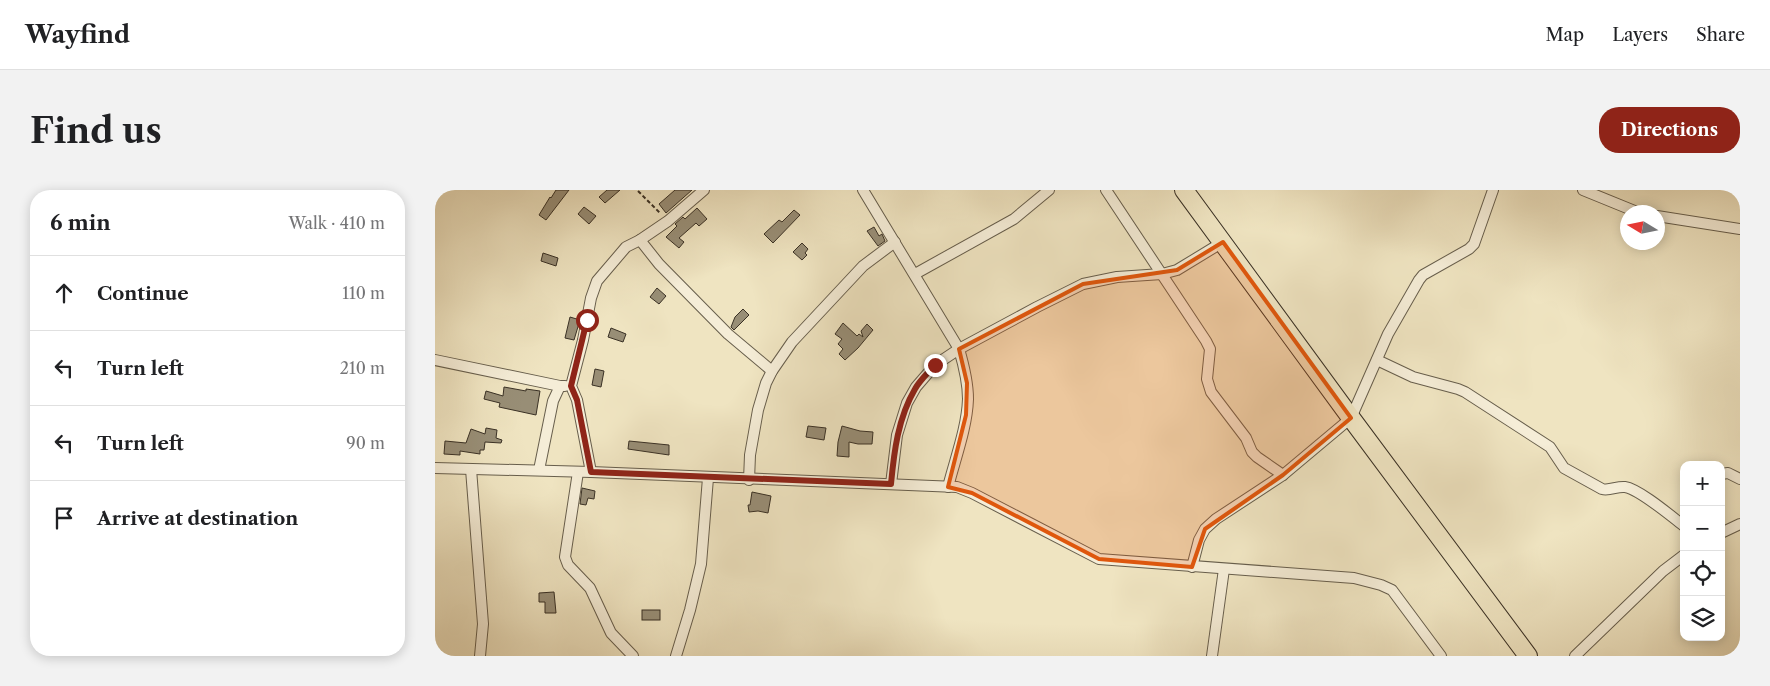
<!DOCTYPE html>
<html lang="en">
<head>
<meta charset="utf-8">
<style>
	:root { --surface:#fff; --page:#f2f2f2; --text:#202124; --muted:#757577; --line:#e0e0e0; --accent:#8f2418 }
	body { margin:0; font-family:"Libre Caslon Text",serif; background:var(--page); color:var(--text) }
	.controls { position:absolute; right:15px; bottom:15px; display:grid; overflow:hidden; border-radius:10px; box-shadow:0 2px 12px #0003 }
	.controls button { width:45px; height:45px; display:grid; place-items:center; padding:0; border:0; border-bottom:1px solid var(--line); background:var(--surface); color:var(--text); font:25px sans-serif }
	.compass { position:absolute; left:1185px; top:15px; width:45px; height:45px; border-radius:50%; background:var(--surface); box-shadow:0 2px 12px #0003; rotate:280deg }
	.stop { position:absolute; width:15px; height:15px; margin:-11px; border:4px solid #8f2418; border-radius:50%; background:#fff }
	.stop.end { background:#8f2418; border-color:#fff; box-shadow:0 1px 5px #0008 }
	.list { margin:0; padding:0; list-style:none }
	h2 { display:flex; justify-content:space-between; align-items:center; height:65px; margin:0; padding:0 20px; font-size:21px }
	h2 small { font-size:16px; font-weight:400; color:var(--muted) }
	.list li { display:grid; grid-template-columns:32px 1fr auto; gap:15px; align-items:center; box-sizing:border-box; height:75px; padding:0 20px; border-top:1px solid var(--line) }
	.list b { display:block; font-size:19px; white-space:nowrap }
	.list em { font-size:16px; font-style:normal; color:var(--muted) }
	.icon { flex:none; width:28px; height:28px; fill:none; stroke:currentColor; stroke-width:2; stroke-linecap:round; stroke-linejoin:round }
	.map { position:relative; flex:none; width:1305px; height:466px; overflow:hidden; border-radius:20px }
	header { display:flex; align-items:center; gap:30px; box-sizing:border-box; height:70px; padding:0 25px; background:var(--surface); border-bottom:1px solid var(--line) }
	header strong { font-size:24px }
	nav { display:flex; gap:28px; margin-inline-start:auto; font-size:18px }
	.intro { display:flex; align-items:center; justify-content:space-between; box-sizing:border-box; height:120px; padding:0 30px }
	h1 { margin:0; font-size:35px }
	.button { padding:12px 22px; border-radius:20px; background:var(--accent); color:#fff; font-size:18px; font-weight:700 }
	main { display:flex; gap:30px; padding:0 30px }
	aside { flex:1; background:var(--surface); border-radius:20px; box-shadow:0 2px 12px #0003 }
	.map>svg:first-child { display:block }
</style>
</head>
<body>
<header>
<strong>Wayfind</strong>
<nav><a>Map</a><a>Layers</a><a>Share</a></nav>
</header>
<div class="intro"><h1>Find us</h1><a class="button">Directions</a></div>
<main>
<aside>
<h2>6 min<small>Walk · 410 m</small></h2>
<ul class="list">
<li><svg class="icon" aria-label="ahead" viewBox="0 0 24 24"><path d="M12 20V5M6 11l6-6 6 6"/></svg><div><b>Continue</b></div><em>110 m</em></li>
<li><svg class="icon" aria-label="left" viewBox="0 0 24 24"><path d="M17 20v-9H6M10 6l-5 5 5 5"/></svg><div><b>Turn left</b></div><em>210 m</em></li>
<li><svg class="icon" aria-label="left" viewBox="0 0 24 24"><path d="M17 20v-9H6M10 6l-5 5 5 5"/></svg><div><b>Turn left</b></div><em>90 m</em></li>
<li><svg class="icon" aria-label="arrive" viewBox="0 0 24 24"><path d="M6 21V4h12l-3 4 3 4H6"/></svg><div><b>Arrive at destination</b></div></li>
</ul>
</aside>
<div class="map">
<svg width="1305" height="466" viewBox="0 0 1305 466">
	<rect width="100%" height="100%" fill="#efe4c1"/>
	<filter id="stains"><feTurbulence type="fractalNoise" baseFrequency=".004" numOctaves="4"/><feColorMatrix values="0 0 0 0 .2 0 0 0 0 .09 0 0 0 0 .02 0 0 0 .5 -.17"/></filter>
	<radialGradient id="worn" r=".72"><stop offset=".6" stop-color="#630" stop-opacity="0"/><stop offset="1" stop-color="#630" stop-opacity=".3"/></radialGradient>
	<g fill="#988e76" stroke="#3a3125">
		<path d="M121 0H134L111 30 104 25 115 7 116 8Z"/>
		<path d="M172 0H185L170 13 164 7Z"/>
		<path d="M240 0H257L231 23 224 14Z"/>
		<path d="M149 17 161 26 154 34 143 24Z"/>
		<path d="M262 18 272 29 264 36 261 33 244 48 249 52 244 58 231 47 242 36 240 34 248 27 250 29Z"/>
		<path d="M359 20 365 25 338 53 329 44 344 30 347 32Z"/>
		<path d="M439 37 444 46 447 44 450 51 443 56 432 41Z"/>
		<path d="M367 53 373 59 370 63 372 65 367 70 358 62Z"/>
		<path d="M108 63 123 68 121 76 106 71Z"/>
		<path d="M222 98 231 106 224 114 215 107Z"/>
		<path d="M308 119 314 125 299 140 296 137 300 127Z"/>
		<path d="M135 127 145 130 139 150 130 148Z"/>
		<path d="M408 133 422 146 424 144 428 147 426 141 432 134 438 140 423 158 410 170 404 164 408 159 403 154 407 149 400 144Z"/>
		<path d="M176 138 191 144 188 152 173 147Z"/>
		<path d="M160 179 169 181 166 197 157 195Z"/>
		<path d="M69 197 91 201V199L105 201 101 225 64 217 65 213 49 209 51 201 68 206Z"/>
		<path d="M373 236 391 238 389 250 371 247Z"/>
		<path d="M407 236 425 241 438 242 437 254H423L414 252V267L402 266 403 252Z"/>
		<path d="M51 238 62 240 61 248 67 250 66 253 50 252 49 260H45V264L25 261V265L9 264 10 251 31 253 36 239 50 244Z"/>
		<path d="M194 251 234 255V265L193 259Z"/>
		<path d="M147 298 160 301 159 309 153 308 151 315 145 314Z"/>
		<path d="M317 302 336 306 333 323 323 321 314 322 313 315H315Z"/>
		<path d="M119 402 121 423H110V412H104V403Z"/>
		<rect x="207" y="420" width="18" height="10"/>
	</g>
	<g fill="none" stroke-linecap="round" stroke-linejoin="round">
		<g stroke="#675e4c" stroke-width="12">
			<g id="minor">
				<path d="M428 0 524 159C529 176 533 192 533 209 532 238 520 269 513 297"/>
				<path d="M671 0 771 151 775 159 772 189 776 202 811 248 817 262 822 267 848 285"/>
				<path d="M1148 0 1202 22"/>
				<path d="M1222 26 1305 39"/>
				<path d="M205 50 224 74 293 144 337 181"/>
				<path d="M480 84 579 29 614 0"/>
				<path d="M0 170 125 196"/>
				<path d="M942 170 978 187 1023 199 1030 202 1115 257 1129 278 1167 299C1175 301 1182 296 1190 297 1204 299 1236 326 1249 336"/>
				<path d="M0 278 156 282 522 297 537 303 664 369 919 388 946 395 957 400 1006 466"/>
				<path d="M36 279 48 434 45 466"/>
				<path d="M104 280 118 211 125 196H130"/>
				<path d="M143 282 130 367 133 375 155 398 176 443 198 466"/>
				<path d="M156 282 142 210 136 196 148 150 156 108 162 91 191 57 205 50 233 31 269 0"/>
				<path d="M1286 284 1293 283 1305 289"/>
				<path d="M314 290 315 265 323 220 331 193 337 181 357 152 428 76 460 52"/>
				<path d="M456 294 462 245 472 213 481 197 500 175 524 159 602 117 648 94 682 87 727 84 742 80 788 52"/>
				<path d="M1286 343 1305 334"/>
				<path d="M757 377 764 350 770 339 781 329 848 285 916 228 953 144 984 90 988 85 1034 59 1039 54 1058 0"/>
				<path d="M241 466 255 420 266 374 273 288"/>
				<path d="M777 466 789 379"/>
				<path d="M1140 466 1228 381 1249 365"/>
			</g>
		</g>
		<g stroke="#3a3125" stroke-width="20">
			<path id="trunk" d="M749 0 916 228 1093 466"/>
		</g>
		<path stroke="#3a3125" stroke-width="2" stroke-dasharray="4 2.5" stroke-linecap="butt" d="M203 1 226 24"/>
		<use href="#minor" stroke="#f5edd7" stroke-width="10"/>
		<use href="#trunk" stroke="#efe4c1" stroke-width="18"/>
	</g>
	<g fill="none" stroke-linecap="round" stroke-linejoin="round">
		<path stroke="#8f2418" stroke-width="6" d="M152 130 136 196 142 210 156 282 456 294C459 262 463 228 480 199 485 190 494 182 500 175"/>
	</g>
	<path fill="#df570d" fill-opacity="0.2" stroke="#df570d" stroke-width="4" stroke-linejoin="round" d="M788 52 916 228 848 285 770 339 757 377 664 369 537 303 513 297 531 225 532 193 524 159 648 94 742 80Z"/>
	<rect width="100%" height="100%" filter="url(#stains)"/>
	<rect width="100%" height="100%" fill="url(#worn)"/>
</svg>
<div class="controls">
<button>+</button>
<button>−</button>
<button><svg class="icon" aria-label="locate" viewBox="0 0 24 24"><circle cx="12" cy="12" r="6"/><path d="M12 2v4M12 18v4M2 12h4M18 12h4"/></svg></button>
<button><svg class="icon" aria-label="layers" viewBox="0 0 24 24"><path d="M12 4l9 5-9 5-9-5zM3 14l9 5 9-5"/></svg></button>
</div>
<svg class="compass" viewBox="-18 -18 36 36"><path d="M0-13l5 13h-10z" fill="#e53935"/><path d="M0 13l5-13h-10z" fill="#757577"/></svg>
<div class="stop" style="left:152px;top:130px"></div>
<div class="stop end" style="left:500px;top:175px"></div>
</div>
</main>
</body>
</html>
